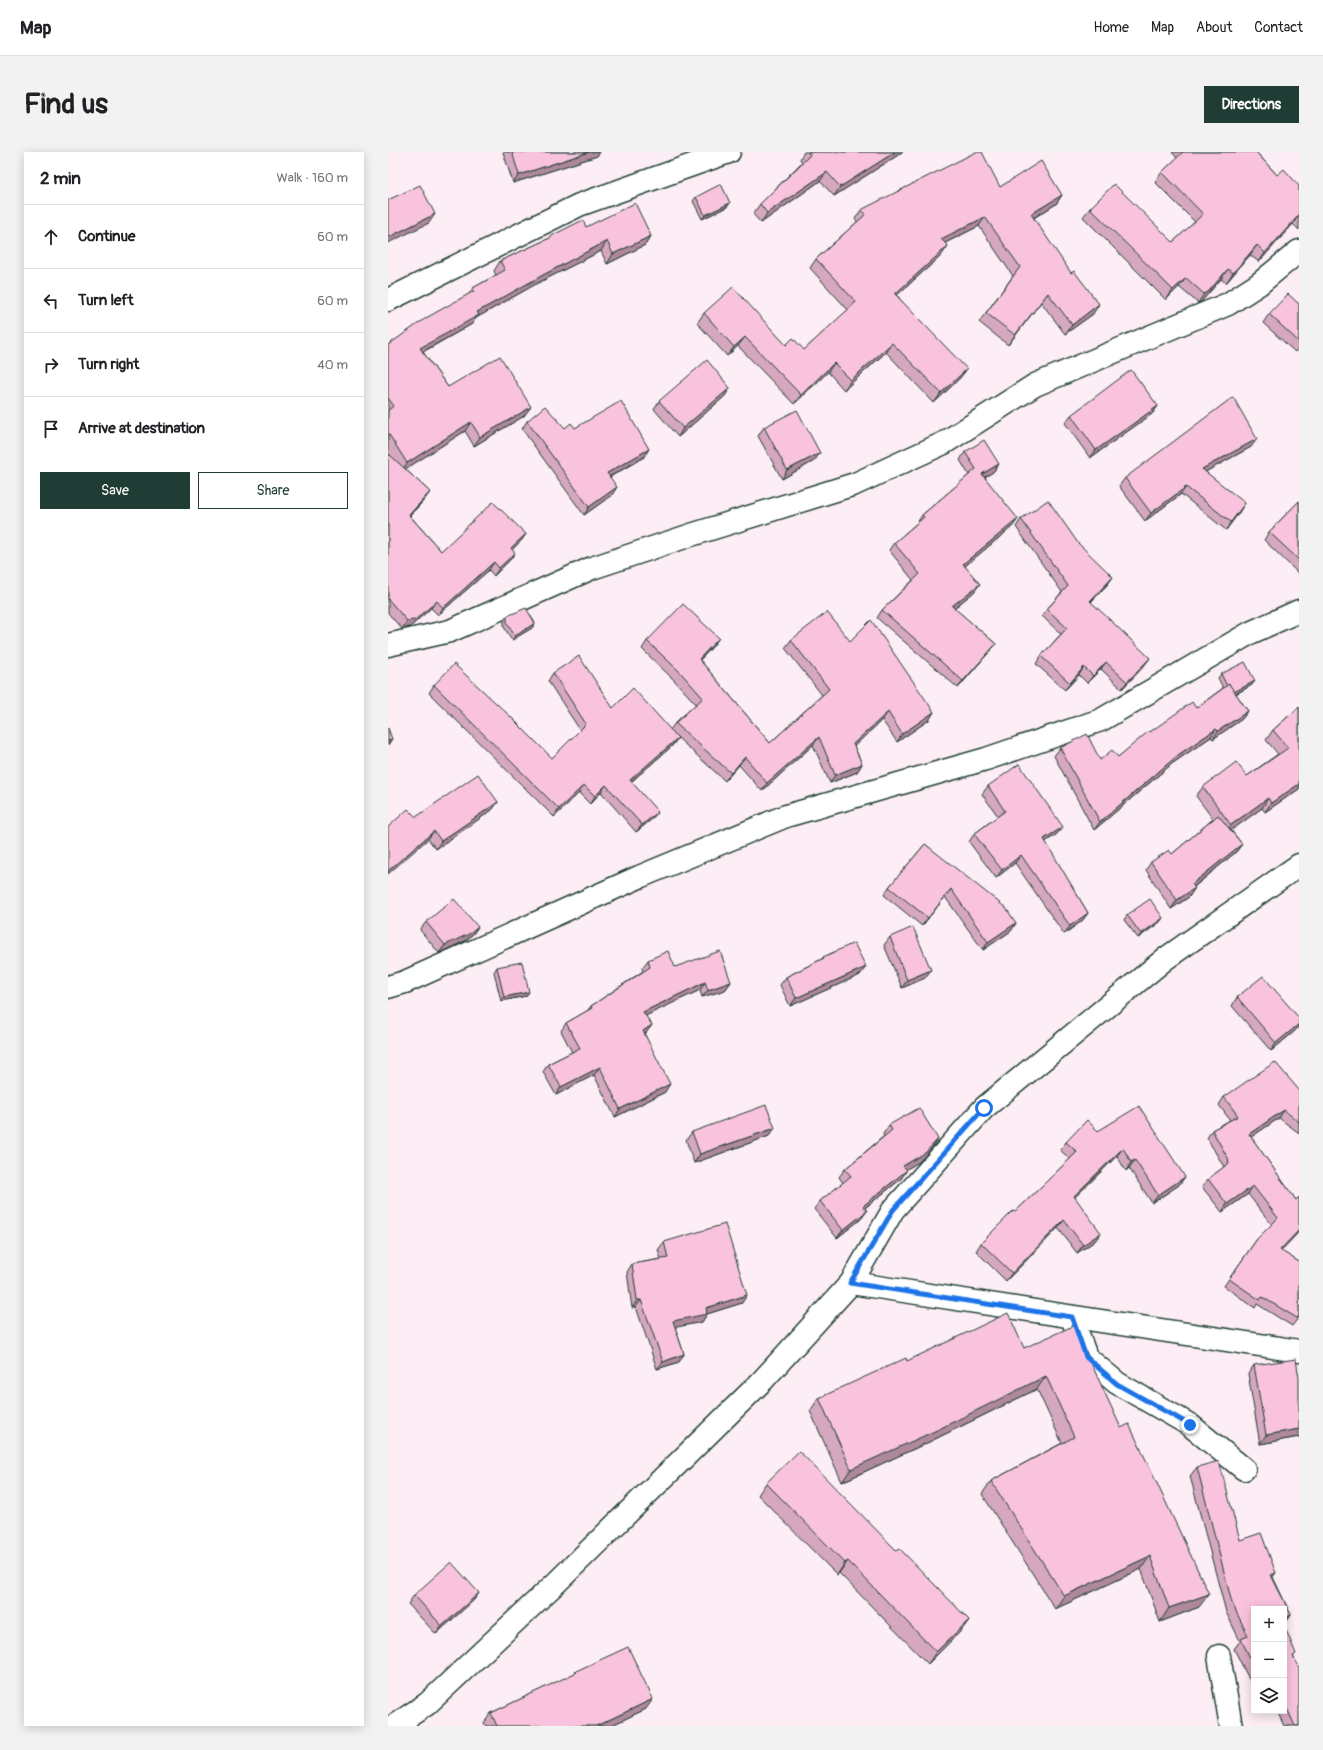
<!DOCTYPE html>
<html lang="en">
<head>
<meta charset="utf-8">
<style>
	:root { --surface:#fff; --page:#f2f2f2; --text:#202124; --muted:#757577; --line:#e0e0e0; --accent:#1f3d34 }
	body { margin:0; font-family:Pangolin,sans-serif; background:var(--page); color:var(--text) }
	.controls { position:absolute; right:12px; bottom:12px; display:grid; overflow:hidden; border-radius:0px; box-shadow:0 2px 10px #0003 }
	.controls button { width:36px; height:36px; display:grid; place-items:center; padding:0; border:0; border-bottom:1px solid var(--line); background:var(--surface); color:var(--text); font:20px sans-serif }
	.stop { position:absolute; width:12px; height:12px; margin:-9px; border:3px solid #1a73e8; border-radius:50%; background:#fff }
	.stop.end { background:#1a73e8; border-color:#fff; box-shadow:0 1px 4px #0008 }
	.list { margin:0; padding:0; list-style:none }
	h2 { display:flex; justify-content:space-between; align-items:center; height:52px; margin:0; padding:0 16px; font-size:17px }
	h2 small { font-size:13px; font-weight:400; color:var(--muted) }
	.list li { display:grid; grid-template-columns:26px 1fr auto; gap:12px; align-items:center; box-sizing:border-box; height:64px; padding:0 16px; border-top:1px solid var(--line) }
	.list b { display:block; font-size:15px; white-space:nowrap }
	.list em { font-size:13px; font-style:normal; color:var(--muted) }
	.actions { display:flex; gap:8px; padding:12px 16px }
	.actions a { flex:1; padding:9px 0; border:1px solid var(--accent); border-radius:0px; text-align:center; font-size:14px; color:var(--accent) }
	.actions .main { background:var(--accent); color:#fff }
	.icon { flex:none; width:22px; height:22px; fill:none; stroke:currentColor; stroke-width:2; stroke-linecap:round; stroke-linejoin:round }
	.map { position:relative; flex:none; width:911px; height:1574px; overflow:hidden; border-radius:0px }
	header { display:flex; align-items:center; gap:24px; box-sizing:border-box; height:56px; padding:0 20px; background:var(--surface); border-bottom:1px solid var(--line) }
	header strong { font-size:19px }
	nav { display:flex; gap:22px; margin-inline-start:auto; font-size:14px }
	.intro { display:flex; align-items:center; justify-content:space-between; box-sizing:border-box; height:96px; padding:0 24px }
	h1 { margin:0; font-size:28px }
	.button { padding:10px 18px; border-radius:0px; background:var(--accent); color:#fff; font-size:14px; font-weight:700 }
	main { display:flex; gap:24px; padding:0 24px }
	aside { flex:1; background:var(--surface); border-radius:0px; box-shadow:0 2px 10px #0003 }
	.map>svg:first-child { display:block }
</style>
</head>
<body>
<header>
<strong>Map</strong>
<nav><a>Home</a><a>Map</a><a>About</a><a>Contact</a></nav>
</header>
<div class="intro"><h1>Find us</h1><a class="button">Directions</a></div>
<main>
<aside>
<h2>2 min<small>Walk · 160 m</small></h2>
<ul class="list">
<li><svg class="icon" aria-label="ahead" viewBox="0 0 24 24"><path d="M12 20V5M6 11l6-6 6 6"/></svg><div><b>Continue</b></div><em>60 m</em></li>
<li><svg class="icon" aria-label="left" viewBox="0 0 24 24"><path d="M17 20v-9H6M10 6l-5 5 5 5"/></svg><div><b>Turn left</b></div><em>60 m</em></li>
<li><svg class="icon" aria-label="right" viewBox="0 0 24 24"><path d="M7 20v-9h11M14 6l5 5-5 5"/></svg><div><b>Turn right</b></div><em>40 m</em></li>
<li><svg class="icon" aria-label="arrive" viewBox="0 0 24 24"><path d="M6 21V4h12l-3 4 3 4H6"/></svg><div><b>Arrive at destination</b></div></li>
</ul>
<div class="actions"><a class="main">Save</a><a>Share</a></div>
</aside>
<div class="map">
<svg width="911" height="1574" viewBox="0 0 911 1574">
	<rect width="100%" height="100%" fill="#fdedf5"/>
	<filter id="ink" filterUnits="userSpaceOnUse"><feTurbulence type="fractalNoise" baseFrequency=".025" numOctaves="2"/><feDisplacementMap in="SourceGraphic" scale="8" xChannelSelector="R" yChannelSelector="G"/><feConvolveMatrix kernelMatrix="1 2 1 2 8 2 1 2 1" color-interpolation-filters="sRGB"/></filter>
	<g filter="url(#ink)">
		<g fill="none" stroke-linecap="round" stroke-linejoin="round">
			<g stroke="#1f3d34" stroke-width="25">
				<g id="minor">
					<path d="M0 148 191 53 341 0"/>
					<path d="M0 493 62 479 204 416 303 383 467 332 556 291 647 233 840 152 871 132 911 99"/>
					<path d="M0 835 17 830 251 725 398 664 598 607 713 568 862 481 911 459"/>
					<path d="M463 1131 911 1199"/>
					<path d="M684 1165 698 1205 729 1231 802 1273 856 1317"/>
					<path d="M831 1504 843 1574"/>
					<path d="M6 1574 39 1552 169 1430 374 1229 463 1131 505 1058 596 956 777 807 911 713"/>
				</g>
			</g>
			<use href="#minor" stroke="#fff" stroke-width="22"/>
		</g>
		<g fill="#d6a8bf" stroke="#1f3d34">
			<path d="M115 0H212L209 4 125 31Z"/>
			<path d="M416 0H515L446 44 432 29 373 71 365 62 372 52 414 10 412 7Z"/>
			<path d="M784 0H868L889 23 911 34V78L905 72 871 110 862 103 838 131 833 127 813 150 810 151 791 135 778 148 695 65 702 56 785 90 807 70 767 30 774 20 789 6Z"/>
			<path d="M612 35 674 43 668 52 646 66 705 162 677 182 653 150 620 193 591 170 625 124 591 74 557 91 553 104 509 143 572 226 546 251 498 200 456 238 440 220 406 252 350 194 339 204 309 171 316 161 398 193 416 198 460 158 422 116 428 107 469 70 467 67 473 58Z"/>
			<path d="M308 45 342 51 339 55 314 67 305 49Z"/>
			<path d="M198 75 263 84 257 93 219 112 213 99 148 132 88 166 84 172 35 200 60 235 136 264 86 294 77 279 17 317 42 340 36 348 22 364 53 399 138 382 133 389 124 397 122 408 106 424 101 418 50 463 43 456 22 475 14 477 0 461V304H2L0 300V193L81 142 85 136 108 123 106 119 112 109 162 86 163 84Z"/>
			<path d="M911 152V196L907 200 875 171 881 162Z"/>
			<path d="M342 236 337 244 290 285 266 257 271 249Z"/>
			<path d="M770 254 764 262 702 306 677 271 683 263Z"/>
			<path d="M139 269 177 276H187L256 305 222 325 224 343 196 363 134 277Z"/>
			<path d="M376 275 432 301 426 309 394 327 370 284Z"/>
			<path d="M863 295 817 320 852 359 838 378 793 342 757 369 731 334 737 326Z"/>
			<path d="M577 300 611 312 605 320 597 325 625 374 577 414 586 440 566 456 608 492 602 499 570 536 489 466 494 458 525 428 501 398 506 391 529 371 534 363 581 323 572 308Z"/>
			<path d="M911 349V422L876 388 881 380Z"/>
			<path d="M633 367 720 432 703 450 756 514 734 537 713 517 699 531 691 523 677 538 648 512 653 504 673 482 654 464 659 457 674 440 628 375Z"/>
			<path d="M119 464 147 471 144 476 124 488 116 475V468Z"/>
			<path d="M403 488 462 489 546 560 541 568 509 590 494 568 466 594 474 612 469 620 442 631 425 593 374 639 351 613 337 629 290 586 284 594 243 630 264 667 248 680 213 640 202 652 191 641 166 665 41 541 46 533 164 606 192 578 160 529 165 521 225 556 282 578 287 571 308 552 286 528 254 497 259 489 325 494 312 508 382 591 434 543 397 496Z"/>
			<path d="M833 522 864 533 848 542 860 559 854 567 825 587 823 585 785 611 706 678 666 604 672 596 712 608 730 605 762 580 808 556 835 536 830 526Z"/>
			<path d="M911 555V637L877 660 874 656 843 678 854 692 848 700 806 735 801 745 783 757 758 718 763 710 784 702 825 667 808 644 815 635 859 624 890 602 878 588 885 578Z"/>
			<path d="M600 634 669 682 657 690 700 761 694 769 676 782 627 711 608 726 581 690 586 682 610 664 594 642Z"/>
			<path d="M110 650 104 658 48 697 40 687 28 665Z"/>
			<path d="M537 692 628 771 623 779 595 798 557 745 534 774 496 743 501 735Z"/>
			<path d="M739 763 772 770 750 786 736 768Z"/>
			<path d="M38 770 90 775 84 783 77 789 51 801 32 778Z"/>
			<path d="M502 785 537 826 514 836 496 793Z"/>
			<path d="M435 805 472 823 402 854 392 833 398 825 434 807Z"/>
			<path d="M260 808 287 815 343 830 337 838 314 845 312 838 257 864 264 873 257 882 277 940 227 965 206 923 168 943 155 920 160 912 184 900 173 879 178 871 199 859 203 854 255 819 254 816Z"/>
			<path d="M109 815 138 844 113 849 106 820Z"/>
			<path d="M849 845 911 866V874L908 878 883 899 844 854Z"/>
			<path d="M911 938V981L891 966 863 985 908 1048 893 1099 911 1110V1165L904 1174 869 1152 867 1156 836 1134 869 1087 884 1073 860 1042 834 1060 814 1035 820 1027 836 1015 819 986 824 978 842 968 831 953 836 945Z"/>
			<path d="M501 973 544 996 531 1010 518 1017 513 1027 477 1056 479 1059 473 1067 449 1086 426 1057 432 1049 455 1031 451 1025 457 1017 496 984 495 982Z"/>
			<path d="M387 976 381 984 306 1011 298 988 304 980Z"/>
			<path d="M710 979 791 1033 764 1051 741 1016 738 1019 729 1004 687 1045 707 1089 689 1101 670 1076 618 1129 588 1099 593 1091 627 1060 682 1007 672 998 678 990Z"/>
			<path d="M276 1090 354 1151 319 1162 314 1170 287 1175 296 1202 291 1210 269 1217 248 1155 244 1156 239 1120 244 1112 273 1107 270 1098Z"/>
			<path d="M636 1196H695L811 1455 772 1470 753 1417 667 1457 594 1342 603 1329 674 1291 649 1237 541 1290 454 1330 422 1259 431 1246 519 1209Z"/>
			<path d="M866 1213 911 1285 872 1292 860 1222Z"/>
			<path d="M809 1315 852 1388 885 1425 903 1463 897 1472 866 1457V1537L846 1497 852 1489 838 1460 802 1324Z"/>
			<path d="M378 1331 509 1399 581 1468 572 1480 540 1512 451 1421 449 1423 370 1343Z"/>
			<path d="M91 1441 85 1449 48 1482 20 1452 26 1443Z"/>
			<path d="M896 1473 906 1506 911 1574H896L889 1559H896Z"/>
			<path d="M188 1519 258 1557 222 1574H98L96 1571 103 1561 186 1522Z"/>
		</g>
		<g fill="#ae889b" stroke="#1f3d34">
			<path d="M201 0H212L209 4 125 31 131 23Z"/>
			<path d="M507 0H515L446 44 452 35Z"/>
			<path d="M439 20 432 29 373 71 379 61Z"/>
			<path d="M674 43 668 52 637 71 643 62Z"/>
			<path d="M342 51 339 55 314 67 317 63Z"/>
			<path d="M47 62 41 71 0 91 1 85Z"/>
			<path d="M911 63 905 72 871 110 877 101Z"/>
			<path d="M597 65 591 74 547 96 553 87Z"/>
			<path d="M263 84 257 93 219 112 225 102Z"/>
			<path d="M219 89 213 99 148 132 88 166 84 172 25 205 32 196 89 160 155 123Z"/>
			<path d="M869 93 862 103 838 131 845 121Z"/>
			<path d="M560 94 553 104 500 151 507 142Z"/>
			<path d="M840 117 833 127 813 150 810 151 816 142Z"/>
			<path d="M798 126 791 135 778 148 785 138Z"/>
			<path d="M660 141 653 150 620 193 627 183Z"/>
			<path d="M711 152 705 162 677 182 684 173Z"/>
			<path d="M357 185 350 194 339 204 346 195Z"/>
			<path d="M504 191 498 200 456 238 463 228Z"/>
			<path d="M446 211 440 220 406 252 413 243Z"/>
			<path d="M579 217 572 226 546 251 553 241Z"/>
			<path d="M342 236 337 244 290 285 295 276Z"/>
			<path d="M770 254 764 262 702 306 708 298Z"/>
			<path d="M143 255 136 264 86 294 92 285Z"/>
			<path d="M83 270 77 279 13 320 19 311Z"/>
			<path d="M869 287 863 295 808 325 814 317Z"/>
			<path d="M261 297 256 305 214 329 219 321Z"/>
			<path d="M432 301 426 309 394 327 399 318Z"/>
			<path d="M611 312 605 320 589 330 594 322Z"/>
			<path d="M229 335 224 343 196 363 201 355Z"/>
			<path d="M798 335 793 342 757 369 763 361Z"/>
			<path d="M42 340 36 348 15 370 21 363Z"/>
			<path d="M857 351 852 359 838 378 843 370Z"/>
			<path d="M630 367 625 374 570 420 575 412Z"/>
			<path d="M138 382 133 389 118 404 123 396Z"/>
			<path d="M127 401 122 408 106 424 111 416Z"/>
			<path d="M106 410 101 418 50 463 55 456Z"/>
			<path d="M725 425 720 432 696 456 702 449Z"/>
			<path d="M592 432 586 440 559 462 564 454Z"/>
			<path d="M49 449 43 456 22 475 14 477 19 469Z"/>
			<path d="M147 471 144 476 124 488 127 484Z"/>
			<path d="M331 486 325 494 305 515 311 507Z"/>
			<path d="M608 492 602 499 570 536 575 529Z"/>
			<path d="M762 506 756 514 734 537 739 530Z"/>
			<path d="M718 510 713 517 699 531 705 524Z"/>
			<path d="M696 515 691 523 677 538 682 531Z"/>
			<path d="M867 529 864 533 840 546 843 541Z"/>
			<path d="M860 559 854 567 825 587 830 579Z"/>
			<path d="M500 560 494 568 460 600 465 592Z"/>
			<path d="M546 560 541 568 509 590 514 582Z"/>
			<path d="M828 577 823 585 785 611 706 678 712 670 790 603Z"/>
			<path d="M431 585 425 593 374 639 379 631Z"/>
			<path d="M290 586 284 594 236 636 242 628Z"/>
			<path d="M4 587 0 593V589Z"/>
			<path d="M357 605 351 613 337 629 343 621Z"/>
			<path d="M474 612 469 620 442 631 447 623Z"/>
			<path d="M911 632V637L877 660 883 651Z"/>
			<path d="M196 633 191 641 166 665 171 657Z"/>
			<path d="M218 633 213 640 202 652 207 644Z"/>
			<path d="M880 646 874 656 837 683 843 673Z"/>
			<path d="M110 650 104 658 48 697 53 689Z"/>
			<path d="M270 660 264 667 248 680 254 673Z"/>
			<path d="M675 675 669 682 650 695 656 687Z"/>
			<path d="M46 679 40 687 0 722V719Z"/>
			<path d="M854 692 848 700 798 741 804 732Z"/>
			<path d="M633 703 627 711 608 726 614 718Z"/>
			<path d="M807 736 801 745 783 757 789 748Z"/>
			<path d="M563 737 557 745 534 774 540 766Z"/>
			<path d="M700 761 694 769 676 782 682 774Z"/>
			<path d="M775 766 772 770 750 786 753 782Z"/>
			<path d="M628 771 623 779 595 798 600 790Z"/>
			<path d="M90 775 84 783 77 789 51 801 57 793Z"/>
			<path d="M478 815 472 823 402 854 408 846Z"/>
			<path d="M543 818 537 826 514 836 519 828Z"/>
			<path d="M317 830 312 838 249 868 255 860Z"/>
			<path d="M343 830 337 838 314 845 320 838Z"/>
			<path d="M141 840 138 844 113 849 116 845Z"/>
			<path d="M911 872V874L908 878 883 899 888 891Z"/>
			<path d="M264 873 258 881 250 887 255 879Z"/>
			<path d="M212 915 206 923 168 943 173 935Z"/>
			<path d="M282 932 277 940 227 965 232 957Z"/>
			<path d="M896 958 891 966 856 990 861 982Z"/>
			<path d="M387 976 381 984 306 1011 312 1002Z"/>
			<path d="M550 987 544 996 531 1010 510 1022 515 1014Z"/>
			<path d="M735 996 729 1004 680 1052 686 1044Z"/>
			<path d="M747 1008 741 1016 738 1019 743 1010Z"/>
			<path d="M519 1018 513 1027 469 1062 475 1054Z"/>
			<path d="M797 1025 791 1033 764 1051 770 1043Z"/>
			<path d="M865 1034 860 1042 834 1060 839 1052Z"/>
			<path d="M479 1059 473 1067 449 1086 455 1078Z"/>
			<path d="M676 1068 670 1076 618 1129 624 1121Z"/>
			<path d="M911 1078V1080L886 1106 892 1098Z"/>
			<path d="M713 1081 707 1089 689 1101 695 1093Z"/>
			<path d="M359 1143 354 1151 319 1162 314 1170 279 1177 285 1169 318 1156Z"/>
			<path d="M249 1148H253L248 1155 244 1156Z"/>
			<path d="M296 1202 291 1210 269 1217 275 1210Z"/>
			<path d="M658 1224 649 1237 541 1290 454 1330 463 1317Z"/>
			<path d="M911 1277V1285L872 1292 878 1283Z"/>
			<path d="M762 1404 753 1417 667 1457 676 1444Z"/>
			<path d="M460 1409 451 1421 449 1423 457 1411Z"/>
			<path d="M888 1421 881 1430 883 1423Z"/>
			<path d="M91 1441 85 1449 48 1482 54 1474Z"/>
			<path d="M821 1442 811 1455 772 1470 781 1456Z"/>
			<path d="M903 1463 897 1472H896V1466Z"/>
			<path d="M581 1468 572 1480 540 1512 548 1500Z"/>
			<path d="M265 1547 258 1557 222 1574H208Z"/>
		</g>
		<g fill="#f9c3de" stroke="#1f3d34">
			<path d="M124 0H201L131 23Z"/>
			<path d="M420 0H507L452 35 439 20 379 61 372 52 422 3Z"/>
			<path d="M588 0H594L612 35 653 9 674 43 643 62 683 121 686 119 711 152 684 173 660 141 627 183 598 161 632 115 597 65 553 87 560 94 507 142 579 217 553 241 504 191 463 228 446 211 413 243 357 185 346 195 316 161 345 135 398 193 405 186 416 198 468 150 428 107 478 62 473 58Z"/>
			<path d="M795 0H868L889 23 896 17 911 34V63L877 101 869 93 845 121 840 117 820 140 816 142 798 126 785 138 702 56 726 32 785 90 815 62 774 20Z"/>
			<path d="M333 32 342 51 317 63 308 45Z"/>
			<path d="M32 33 47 62 1 85 0 84V48Z"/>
			<path d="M247 51 263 84 225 102 219 89 155 123 89 160 91 163 32 196 60 235 112 204 143 255 92 285 83 270 19 311 0 281V258L6 254 0 246V193L38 166 86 139 85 136 117 118 112 109 164 85 163 84 195 68 198 75Z"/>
			<path d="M900 142 911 152V190L881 162Z"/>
			<path d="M319 208 342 236 295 276 271 249Z"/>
			<path d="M743 218 770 254 708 298 683 263Z"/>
			<path d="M845 245 869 287 814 317 857 351 843 370 798 335 763 361 737 326Z"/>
			<path d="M233 249 261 297 219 321 229 335 201 355 139 269 157 254 177 276 183 271 187 276Z"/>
			<path d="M409 258 432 301 399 318 376 275Z"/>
			<path d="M596 288 611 312 594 322 630 367 575 412 592 432 564 454 608 492 575 529 494 458 532 422 506 391 536 365 534 363 588 317 577 300Z"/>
			<path d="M2 303 42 340 21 363 53 399 105 350 138 382 123 396 127 401 111 416 106 410 55 456 49 449 27 468 19 469 0 447V304Z"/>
			<path d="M660 348 690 391 725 425 702 449 762 506 739 530 718 510 705 524 696 515 682 531 653 504 679 476 659 457 680 434 633 367Z"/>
			<path d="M911 349V408L881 380Z"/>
			<path d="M295 452 331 486 311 507 382 591 441 537 403 488 439 460 462 489 483 468 546 560 514 582 500 560 465 592 474 612 447 623 431 585 379 631 357 605 343 621 287 571 315 546 292 520 259 489Z"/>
			<path d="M138 456 147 471 127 484 119 471V464Z"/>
			<path d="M191 504 225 556 245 536 290 586 242 628 270 660 254 673 218 633 207 644 196 633 171 657 46 533 66 512 124 566 164 606 198 572 165 521Z"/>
			<path d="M857 510 867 529 846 540 841 532 839 534 833 522Z"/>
			<path d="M841 532 860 559 830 579 828 577 790 603 712 670 672 596 699 582 712 608 724 598 730 605 761 579 762 580 804 550 808 556Z"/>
			<path d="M911 555V632L883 651 880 646 843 673 815 635 848 610 859 624 900 596 885 578Z"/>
			<path d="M0 576 4 587 0 589Z"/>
			<path d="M631 612 675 675 656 687 700 761 682 774 633 703 614 718 586 682 617 659 600 634Z"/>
			<path d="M90 622 110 650 53 689 46 679 0 719V675L20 657 28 665Z"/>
			<path d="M830 663 854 692 804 732 807 736 789 748 763 710 781 698 784 702Z"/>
			<path d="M537 692 618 756 628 771 600 790 563 737 540 766 501 735Z"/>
			<path d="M66 747 90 775 83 781 57 793 38 770Z"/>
			<path d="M762 747 775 766 753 782 739 763Z"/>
			<path d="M525 775 543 818 519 828 502 785Z"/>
			<path d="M466 791 478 815 408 846 398 825 436 806 435 805Z"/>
			<path d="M280 799 287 815 332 799 343 830 320 838 317 830 255 860 264 873 255 879 282 932 232 957 212 915 173 935 160 912 192 896 178 871 204 856 203 854 262 815 260 808Z"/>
			<path d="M134 810 141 840 116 845 109 815Z"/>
			<path d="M875 824 911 866V872L888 891 849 845Z"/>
			<path d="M887 910 911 938V970L896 958 861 982 908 1048 911 1045V1078L892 1098 911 1110V1164L909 1166 874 1145 872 1148 841 1127 869 1087 890 1066 865 1034 839 1052 820 1027 841 1011 840 1009 841 1008 824 978 850 964 836 945Z"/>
			<path d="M378 953 387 976 312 1002 304 980Z"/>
			<path d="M751 954 797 1025 770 1043 747 1008 743 1010 735 996 686 1044 713 1081 695 1093 676 1068 624 1121 593 1091 625 1059 627 1060 689 1000 678 990 699 968 710 979Z"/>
			<path d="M531 956 550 987 537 1001 515 1014 519 1018 475 1054 479 1059 455 1078 432 1049 463 1024 457 1017 504 978 501 973Z"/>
			<path d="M337 1072 359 1143 318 1156 319 1162 285 1169 296 1202 275 1210 253 1148H249L244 1112 280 1106 276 1090Z"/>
			<path d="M620 1161 636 1196 687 1173 695 1196 699 1202 733 1276 741 1272 821 1442 781 1456 762 1404 676 1444 603 1329 686 1285 658 1224 551 1277 463 1317 431 1246 518 1206 519 1209Z"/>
			<path d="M908 1207 911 1226V1277L878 1283 866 1213Z"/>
			<path d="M411 1299 509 1399 512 1397 581 1468 548 1500 460 1409 457 1411 378 1331Z"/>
			<path d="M831 1309 852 1388 873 1381 888 1421 883 1423 903 1463 896 1466V1457H866V1514L853 1487 860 1484 844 1451 809 1315Z"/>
			<path d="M63 1410 91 1441 54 1474 26 1443Z"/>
			<path d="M896 1473 908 1502 905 1504 911 1517V1574H907L896 1550Z"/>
			<path d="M240 1495 265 1547 208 1574H109L103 1561 189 1520 188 1519Z"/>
		</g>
	</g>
	<g fill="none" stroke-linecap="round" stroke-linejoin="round" filter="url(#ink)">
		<path stroke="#1a73e8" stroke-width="5" d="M596 956 505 1058 462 1131 684 1165 698 1205 729 1232 802 1273"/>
	</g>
</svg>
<div class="controls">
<button>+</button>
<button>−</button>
<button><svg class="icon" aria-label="layers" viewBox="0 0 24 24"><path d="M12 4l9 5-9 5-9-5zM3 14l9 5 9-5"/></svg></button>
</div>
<div class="stop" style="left:596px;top:956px"></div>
<div class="stop end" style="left:802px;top:1273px"></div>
</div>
</main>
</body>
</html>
